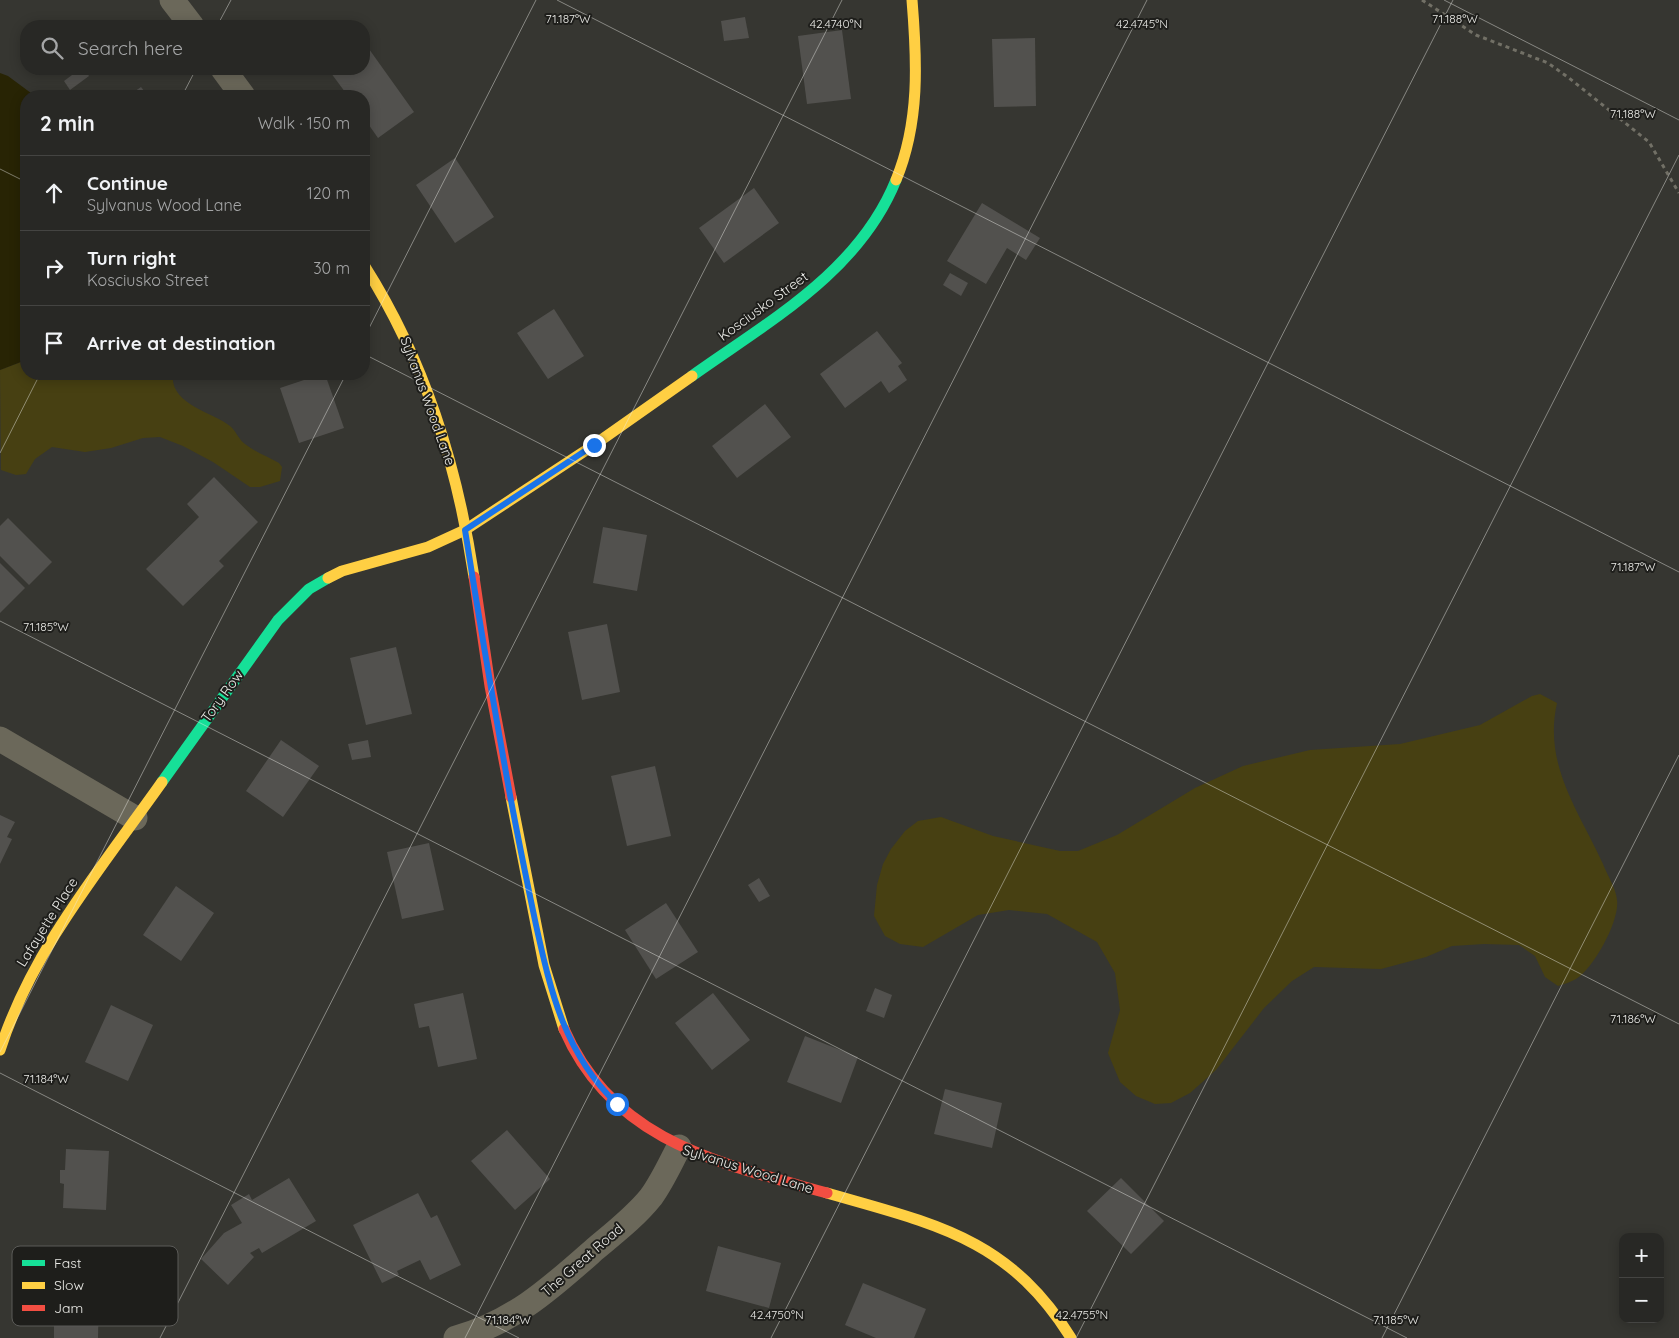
<!DOCTYPE html>
<html lang="en">
<head>
<meta charset="utf-8">
<style>
	:root { --surface:#282825; --page:#30302d; --text:#f1f3f6; --muted:#a5a6a7; --line:#444442 }
	body { margin:0; font-family:Quicksand,sans-serif; background:var(--page); color:var(--text) }
	.controls { position:absolute; right:15px; bottom:15px; display:grid; overflow:hidden; border-radius:10px; box-shadow:0 2px 12px #0003 }
	.controls button { width:45px; height:45px; display:grid; place-items:center; padding:0; border:0; border-bottom:1px solid var(--line); background:var(--surface); color:var(--text); font:25px sans-serif }
	.stop { position:absolute; width:15px; height:15px; margin:-11px; border:4px solid #1a73e8; border-radius:50%; background:#fff }
	.stop.end { background:#1a73e8; border-color:#fff; box-shadow:0 1px 5px #0008 }
	.list { margin:0; padding:0; list-style:none }
	h2 { display:flex; justify-content:space-between; align-items:center; height:65px; margin:0; padding:0 20px; font-size:21px }
	h2 small { font-size:16px; font-weight:400; color:var(--muted) }
	.list li { display:grid; grid-template-columns:32px 1fr auto; gap:15px; align-items:center; box-sizing:border-box; height:75px; padding:0 20px; border-top:1px solid var(--line) }
	.list b { display:block; font-size:19px; white-space:nowrap }
	.list p { margin:0; font-size:16px; white-space:nowrap; color:var(--muted) }
	.list em { font-size:16px; font-style:normal; color:var(--muted) }
	.icon { flex:none; width:28px; height:28px; fill:none; stroke:currentColor; stroke-width:2; stroke-linecap:round; stroke-linejoin:round }
	.map { position:relative; flex:none; width:1679px; height:1338px; overflow:hidden }
	.search { position:absolute; background:var(--surface); box-shadow:0 2px 12px #0003; left:20px; top:20px; width:350px; height:55px; display:flex; align-items:center; gap:12px; box-sizing:border-box; padding:0 18px; border-radius:20px; color:var(--muted); font-size:19px }
	.panel { position:absolute; background:var(--surface); box-shadow:0 2px 12px #0003; left:20px; top:90px; width:350px; height:290px; border-radius:20px }
	.map>svg:first-child { display:block }
</style>
</head>
<body>
<div class="map">
<svg width="1679" height="1338" viewBox="0 0 1679 1338">
	<rect width="100%" height="100%" fill="#363631"/>
	<g fill="#474012">
		<path d="M26 360V374H173C169 404 212 412 230 426 236 431 239 440 245 444 255 452 268 457 279 463L282 467 280 481 260 487H250L213 462 183 446 160 437 143 438 111 448 85 452 52 447 35 459 26 474 16 475 1 470 0 370Z"/>
		<path d="M1540 694 1557 703C1543 765 1579 811 1603 864 1607 875 1616 888 1617 900 1620 920 1594 968 1576 979 1571 982 1564 984 1558 986L1545 977 1535 956 1519 945 1484 944 1452 946 1426 957 1381 969 1314 967 1292 981 1264 1008 1216 1070 1190 1093 1171 1103 1155 1104 1136 1096 1120 1082 1108 1053 1120 1010 1115 973 1097 942 1047 914 1009 910 978 915 923 947 900 944 885 936 874 916 877 885 883 864 891 849 905 831 918 821 941 817 993 836 1060 851H1078L1117 835 1195 788 1243 766 1310 750 1400 744 1480 725 1532 696Z"/>
	</g>
	<path fill="#282404" d="M0 73 8 76 35 96H26V360L0 370Z"/>
	<g fill="#52514e">
		<path d="M745 17 749 38 724 41 721 21Z"/>
		<path d="M842 30 851 99 807 104 798 36Z"/>
		<path d="M1035 38 1036 106 994 107 992 39Z"/>
		<path d="M364 42 414 112 378 138 364 118V96H348L328 69H364Z"/>
		<path d="M80 69H84L89 76 70 90 64 81Z"/>
		<path d="M141 87 148 96H128Z"/>
		<path d="M455 158 494 217 455 243 416 185Z"/>
		<path d="M754 188 779 223 724 263 699 228Z"/>
		<path d="M982 203 1040 238 1026 260 1007 248 986 284 947 261Z"/>
		<path d="M950 273 968 283 961 296 943 285Z"/>
		<path d="M554 309 584 356 548 379 517 333Z"/>
		<path d="M877 331 902 363 898 366 907 380 889 393 881 381 845 408 820 374Z"/>
		<path d="M322 374H325L344 428 299 443 280 388Z"/>
		<path d="M765 404 791 437 737 478 712 446Z"/>
		<path d="M214 477 258 522 219 561 224 566 183 606 146 569 199 517 187 504Z"/>
		<path d="M8 518 52 562 29 585 0 556V526Z"/>
		<path d="M603 527 647 535 637 591 593 583Z"/>
		<path d="M0 563 25 588 0 613Z"/>
		<path d="M607 624 620 692 582 700 568 632Z"/>
		<path d="M396 647 412 714 366 725 350 658Z"/>
		<path d="M281 740 319 766 283 817 246 791Z"/>
		<path d="M368 740 371 757 352 760 348 744Z"/>
		<path d="M655 766 671 836 627 846 611 776Z"/>
		<path d="M0 815 15 822 7 837 12 839 0 864Z"/>
		<path d="M429 843 444 910 402 919 387 852Z"/>
		<path d="M759 878 770 896 759 902 748 885Z"/>
		<path d="M176 886 214 913 181 961 143 935Z"/>
		<path d="M666 903 698 952 656 979 625 930Z"/>
		<path d="M875 988 892 995 884 1018 866 1011Z"/>
		<path d="M463 993 477 1059 438 1067 429 1026 419 1028 414 1004Z"/>
		<path d="M713 993 750 1040 712 1070 675 1023Z"/>
		<path d="M111 1005 153 1025 128 1081 85 1062Z"/>
		<path d="M805 1036 858 1057 841 1103 787 1082Z"/>
		<path d="M945 1089 1002 1103 992 1148 934 1134Z"/>
		<path d="M507 1130 550 1179 515 1210 471 1161Z"/>
		<path d="M66 1149 109 1151 106 1210 63 1208 64 1184 60 1183V1170H65Z"/>
		<path d="M289 1178 316 1221 262 1253 259 1248 250 1253 254 1257 228 1285 201 1259 224 1233 242 1223 231 1205 249 1194 252 1200Z"/>
		<path d="M1121 1178 1164 1221 1131 1254 1087 1211Z"/>
		<path d="M418 1193 431 1218 437 1215 461 1265 430 1280 420 1260 397 1271 399 1275 382 1283 353 1225Z"/>
		<path d="M718 1246 781 1263 769 1308 706 1291Z"/>
		<path d="M863 1283 926 1309 914 1338H876L845 1325Z"/>
		<path d="M54 1292H99L98 1338H54Z"/>
	</g>
	<g fill="none" stroke-linecap="round" stroke-linejoin="round">
		<path stroke="#727066" stroke-width="3" stroke-dasharray="4 4" stroke-linecap="butt" d="M1422 0 1476 35 1548 63 1569 78 1649 142 1679 193"/>
		<g stroke="#6b685a" stroke-width="25">
			<path d="M172 0 192 26"/>
			<path d="M223 69 243 96"/>
			<path d="M0 739 135 818"/>
			<path d="M456 1338C513 1323 552 1287 595 1249 614 1233 635 1217 651 1197 662 1182 670 1164 679 1147"/>
		</g>
		<g stroke="#16e098" stroke-width="11">
			<path d="M692 376C769 321 859 272 896 180"/>
			<path d="M162 782 278 620 309 589 328 578"/>
		</g>
		<g stroke="#ffcf43" stroke-width="11">
			<path d="M896 180C920 122 917 61 912 0"/>
			<path d="M364 265C425 361 457 465 474 577"/>
			<path d="M328 578 342 571 428 547 465 530 594 445 692 376"/>
			<path d="M511 797 544 965 564 1029"/>
			<path d="M0 1050C32 950 102 867 162 782"/>
			<path d="M827 1193C934 1224 1008 1237 1071 1338"/>
		</g>
		<g stroke="#f24e42" stroke-width="11">
			<path d="M474 577 490 686 511 797"/>
			<path d="M564 1029C613 1142 720 1163 827 1193"/>
		</g>
	</g>
	<g fill="none" stroke-linecap="round" stroke-linejoin="round">
		<path stroke="#1a73e8" stroke-width="6" d="M594 445 465 530C479 619 494 707 510 795 518 838 527 882 536 925 551 993 565 1054 617 1104"/>
	</g>
	<path fill="none" stroke="#eaeae6" stroke-width="1" stroke-opacity="0.45" d="M557 0 1679 572M1444 0 1679 120M217 26 231 0M182 96 196 69M0 169 26 182M364 338 536 0M364 354 1679 1024M0 453 40 374M0 621 1407 1338M0 1052 346 374M0 1073 519 1338M160 1338 842 0M465 1338 1147 0M771 1338 1453 0M1076 1338 1679 155M1382 1338 1679 755"/>
	<g text-anchor="middle" stroke-width="4" stroke-linejoin="round" paint-order="stroke">
		<g font-size="14" fill="#eaeae6" stroke="#1e1e1b">
			<text transform="translate(763 306) rotate(-36)" y="5">Kosciusko Street</text>
			<text transform="translate(428 401) rotate(70)" y="5">Sylvanus Wood Lane</text>
			<text transform="translate(222 696) rotate(-54)" y="5">Tory Row</text>
			<text transform="translate(47 922) rotate(-58)" y="5">Lafayette Place</text>
			<text transform="translate(748 1169) rotate(17)" y="5">Sylvanus Wood Lane</text>
			<text transform="translate(582 1260) rotate(-41)" y="5">The Great Road</text>
		</g>
	</g>
	<rect x="12" y="1246" width="166" height="80" rx="8" fill="#1e1e1b" stroke="#5b5b58" stroke-width="1"/>
	<rect x="22" y="1260" width="23" height="6" fill="#16e098"/>
	<rect x="22" y="1282" width="23" height="7" fill="#ffcf43"/>
	<rect x="22" y="1305" width="23" height="6" fill="#f24e42"/>
	<g font-size="14" fill="#eaeae6">
		<text x="54" y="1268">Fast</text>
		<text x="54" y="1290">Slow</text>
		<text x="54" y="1313">Jam</text>
	</g>
	<g font-size="12" text-anchor="middle" fill="#eaeae6" stroke="#1e1e1b" stroke-width="4" stroke-linejoin="round" paint-order="stroke">
		<text x="568" y="23">71.187°W</text>
		<text x="1455" y="23">71.188°W</text>
		<text x="836" y="28">42.4740°N</text>
		<text x="1142" y="28">42.4745°N</text>
		<text x="1633" y="118">71.188°W</text>
		<text x="1633" y="571">71.187°W</text>
		<text x="46" y="631">71.185°W</text>
		<text x="1633" y="1023">71.186°W</text>
		<text x="46" y="1083">71.184°W</text>
		<text x="777" y="1319">42.4750°N</text>
		<text x="1082" y="1319">42.4755°N</text>
		<text x="508" y="1324">71.184°W</text>
		<text x="1396" y="1324">71.185°W</text>
	</g>
</svg>
<div class="controls">
<button>+</button>
<button>−</button>
</div>
<div class="stop" style="left:617px;top:1104px"></div>
<div class="stop end" style="left:594px;top:445px"></div>
<div class="search"><svg class="icon" aria-label="search" viewBox="0 0 24 24"><circle cx="10" cy="10" r="6"/><path d="M15 15l6 6"/></svg>Search here</div>
<section class="panel">
<h2>2 min<small>Walk · 150 m</small></h2>
<ul class="list">
<li><svg class="icon" aria-label="ahead" viewBox="0 0 24 24"><path d="M12 20V5M6 11l6-6 6 6"/></svg><div><b>Continue</b><p>Sylvanus Wood Lane</p></div><em>120 m</em></li>
<li><svg class="icon" aria-label="right" viewBox="0 0 24 24"><path d="M7 20v-9h11M14 6l5 5-5 5"/></svg><div><b>Turn right</b><p>Kosciusko Street</p></div><em>30 m</em></li>
<li><svg class="icon" aria-label="arrive" viewBox="0 0 24 24"><path d="M6 21V4h12l-3 4 3 4H6"/></svg><div><b>Arrive at destination</b></div></li>
</ul>
</section>
</div>
</body>
</html>
